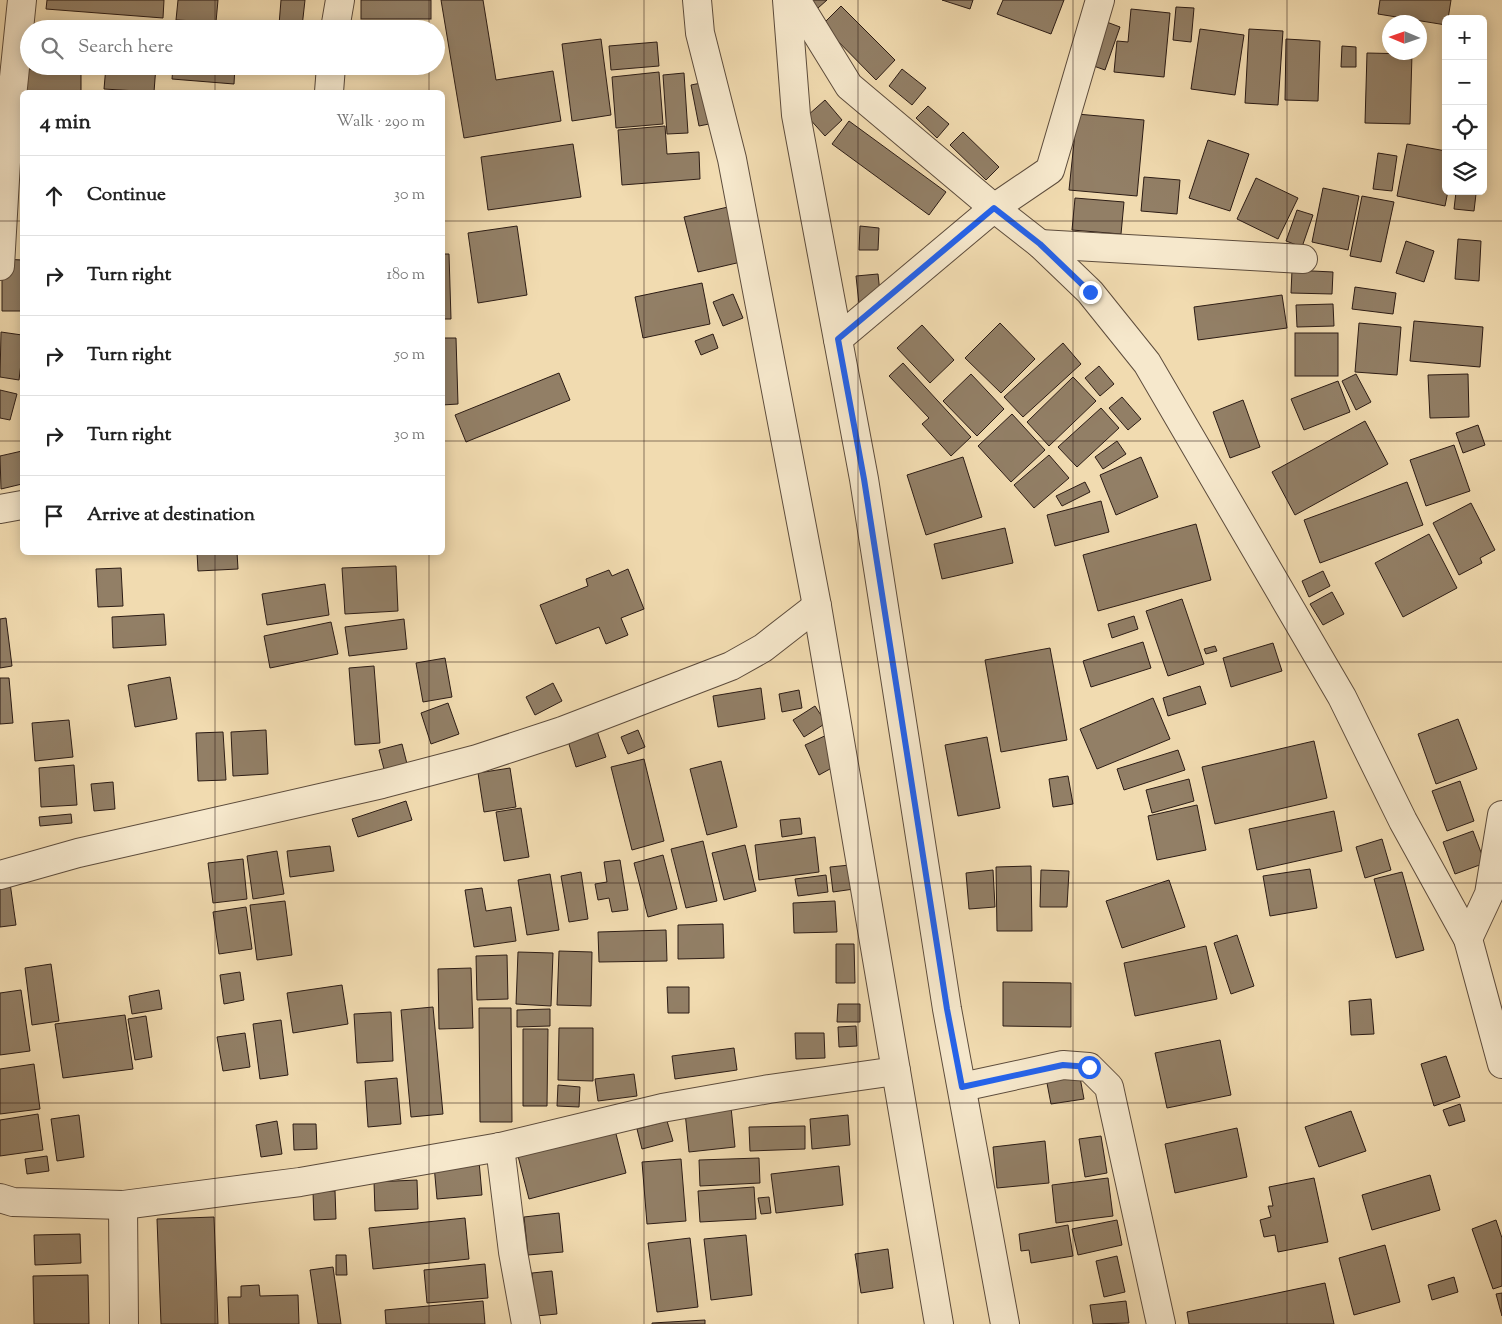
<!DOCTYPE html>
<html lang="en">
<head>
<meta charset="utf-8">
<style>
	:root { --surface:#fff; --page:#f6f6f6; --text:#222; --muted:#767676; --line:#e0e0e0 }
	body { margin:0; font-family:"Sorts Mill Goudy",serif; background:var(--page); color:var(--text) }
	.controls { position:absolute; right:15px; top:15px; display:grid; overflow:hidden; border-radius:8px; box-shadow:0 2px 12px #0003 }
	.controls button { width:45px; height:45px; display:grid; place-items:center; padding:0; border:0; border-bottom:1px solid var(--line); background:var(--surface); color:var(--text); font:25px sans-serif }
	.compass { position:absolute; left:1382px; top:15px; width:45px; height:45px; border-radius:50%; background:var(--surface); box-shadow:0 2px 12px #0003; rotate:272deg }
	.stop { position:absolute; width:15px; height:15px; margin:-11px; border:4px solid #2563eb; border-radius:50%; background:#fff }
	.stop.end { background:#2563eb; border-color:#fff; box-shadow:0 1px 5px #0008 }
	.list { margin:0; padding:0; list-style:none }
	h2 { display:flex; justify-content:space-between; align-items:center; height:65px; margin:0; padding:0 20px; font-size:21px }
	h2 small { font-size:16px; font-weight:400; color:var(--muted) }
	.list li { display:grid; grid-template-columns:32px 1fr auto; gap:15px; align-items:center; box-sizing:border-box; height:80px; padding:0 20px; border-top:1px solid var(--line) }
	.list b { display:block; font-size:19px; white-space:nowrap }
	.list em { font-size:16px; font-style:normal; color:var(--muted) }
	.icon { flex:none; width:28px; height:28px; fill:none; stroke:currentColor; stroke-width:2; stroke-linecap:round; stroke-linejoin:round }
	.map { position:relative; flex:none; width:1502px; height:1324px; overflow:hidden }
	.search { position:absolute; background:var(--surface); box-shadow:0 2px 12px #0003; left:20px; top:20px; width:425px; height:55px; display:flex; align-items:center; gap:12px; box-sizing:border-box; padding:0 18px; border-radius:28px; color:var(--muted); font-size:19px }
	.panel { position:absolute; background:var(--surface); box-shadow:0 2px 12px #0003; left:20px; top:90px; width:425px; height:465px; border-radius:8px }
	.map>svg:first-child { display:block }
</style>
</head>
<body>
<div class="map">
<svg width="1502" height="1324" viewBox="0 0 1502 1324">
	<rect width="100%" height="100%" fill="#f1dbb0"/>
	<filter id="stains"><feTurbulence type="fractalNoise" baseFrequency=".004" numOctaves="4"/><feColorMatrix values="0 0 0 0 .2 0 0 0 0 .09 0 0 0 0 .02 0 0 0 .5 -.17"/></filter>
	<radialGradient id="worn" r=".72"><stop offset=".6" stop-color="#630" stop-opacity="0"/><stop offset="1" stop-color="#630" stop-opacity=".3"/></radialGradient>
	<g fill="#927f66" stroke="#2c1c15">
		<path d="M47 0H164L163 18 46 9Z"/>
		<path d="M178 0H218L216 22 176 20Z"/>
		<path d="M281 0H305L302 27 279 25Z"/>
		<rect x="361" y="0" width="70" height="19"/>
		<path d="M441 0H483L496 80 553 71 561 121 464 138Z"/>
		<path d="M810 0H827L818 8Z"/>
		<path d="M942 0H973L970 9Z"/>
		<path d="M1003 0H1064L1051 34 997 14Z"/>
		<path d="M1380 0H1451L1448 19H1446V25L1378 14Z"/>
		<path d="M841 6 895 60 876 80 822 25Z"/>
		<path d="M1176 7 1194 8 1191 42 1173 40Z"/>
		<path d="M1131 9 1170 13 1164 77 1114 72 1117 41 1128 42Z"/>
		<path d="M109 21 159 25V29H108Z"/>
		<path d="M1104 21 1120 27 1105 70 1088 64Z"/>
		<path d="M431 24V29H364V26Z"/>
		<path d="M1200 29 1244 35 1235 95 1191 89Z"/>
		<path d="M1249 29 1283 31 1278 105 1245 103Z"/>
		<path d="M601 39 611 115 572 121 562 44Z"/>
		<path d="M1286 39 1320 41 1318 101 1285 100Z"/>
		<path d="M657 42 659 66 611 70 609 46Z"/>
		<path d="M1342 46 1356 47V67H1341Z"/>
		<path d="M1367 53 1412 54 1410 124 1365 123Z"/>
		<path d="M106 66H156L154 92 104 89Z"/>
		<path d="M173 66H235L234 84 172 79Z"/>
		<path d="M360 66H431V67L360 69Z"/>
		<path d="M22 69 81 71V92H22Z"/>
		<path d="M902 69 926 88 912 105 889 86Z"/>
		<path d="M659 72 663 124 616 128 612 77Z"/>
		<path d="M684 73 688 133 667 134 663 75Z"/>
		<path d="M706 82 714 123 699 126 691 85Z"/>
		<path d="M825 100 842 120 825 136 807 116Z"/>
		<path d="M928 106 949 124 937 138 916 118Z"/>
		<path d="M1077 114 1144 120 1137 196 1069 190Z"/>
		<path d="M849 121 946 192 929 215 832 144Z"/>
		<path d="M665 126 667 154 699 152 700 179 622 185 618 130Z"/>
		<path d="M963 132 999 167 986 180 950 145Z"/>
		<path d="M1208 140 1249 154 1230 211 1189 198Z"/>
		<path d="M573 144 581 197 488 210 481 157Z"/>
		<path d="M1407 144 1446 151V191H1448L1445 206 1397 196Z"/>
		<path d="M1378 153 1397 156 1392 191 1373 189Z"/>
		<path d="M1144 177 1180 180 1177 214 1141 211Z"/>
		<path d="M1256 178 1298 198 1278 239 1237 219Z"/>
		<path d="M1323 188 1359 196 1348 250 1312 242Z"/>
		<path d="M1456 192 1476 194 1474 211 1454 209Z"/>
		<path d="M1362 196 1394 202 1381 262 1350 256Z"/>
		<path d="M1075 198 1124 202 1121 234 1072 230Z"/>
		<path d="M728 207 741 262 698 272 684 217Z"/>
		<path d="M1297 210 1313 215 1302 247 1286 241Z"/>
		<path d="M517 226 527 295 478 303 468 233Z"/>
		<path d="M860 226 879 228 878 250H859Z"/>
		<path d="M1458 239 1481 241 1479 281 1455 279Z"/>
		<path d="M1406 241 1434 251 1424 282 1396 273Z"/>
		<path d="M442 254H449L451 319H442Z"/>
		<path d="M2 259 22 260V311H2Z"/>
		<path d="M1292 270 1333 272 1332 294 1291 293Z"/>
		<path d="M878 274 881 302 859 304 856 276Z"/>
		<path d="M702 283 710 324 643 338 635 297Z"/>
		<path d="M1355 287 1396 293 1393 314 1352 309Z"/>
		<path d="M733 294 743 318 723 326 713 302Z"/>
		<path d="M1282 295 1287 328 1198 340 1194 307Z"/>
		<path d="M1333 304 1334 326 1297 327 1296 305Z"/>
		<path d="M1414 321 1483 327 1480 367 1410 361Z"/>
		<path d="M1000 323 1035 359 1001 393 965 358Z"/>
		<path d="M1359 323 1401 327 1397 375 1355 372Z"/>
		<path d="M922 325 954 360 930 383 897 348Z"/>
		<path d="M1 332 22 335V355L19 380 0 377Z"/>
		<rect x="1295" y="333" width="43" height="43"/>
		<path d="M713 334 718 348 701 355 695 341Z"/>
		<path d="M442 338H456L458 404 442 405Z"/>
		<path d="M1063 343 1081 364 1023 417 1004 397Z"/>
		<path d="M903 363 971 437 951 456 922 424 929 418 889 376Z"/>
		<path d="M1099 366 1114 384 1100 396 1085 378Z"/>
		<path d="M559 373 570 400 466 442 455 415Z"/>
		<path d="M971 374 1004 409 977 436 943 401Z"/>
		<path d="M1356 374 1371 402 1356 410 1342 381Z"/>
		<path d="M1468 374 1469 417 1430 418 1428 375Z"/>
		<path d="M1073 377 1096 401 1049 446 1027 422Z"/>
		<path d="M1338 381 1350 412 1304 430 1291 399Z"/>
		<path d="M0 390 17 394 10 420 0 418Z"/>
		<path d="M1122 397 1141 419 1128 430 1109 408Z"/>
		<path d="M1243 400 1260 447 1230 458 1213 412Z"/>
		<path d="M1101 408 1119 428 1077 467 1058 447Z"/>
		<path d="M1012 414 1045 450 1011 482 978 446Z"/>
		<path d="M1365 421 1388 464 1295 515 1272 472Z"/>
		<path d="M1478 425 1485 445 1463 453 1456 433Z"/>
		<path d="M1117 441 1126 454 1103 469 1095 457Z"/>
		<path d="M1454 445 1470 491 1426 506 1410 460Z"/>
		<path d="M22 451V484L1 489 0 456Z"/>
		<path d="M1049 455 1069 478 1034 508 1014 485Z"/>
		<path d="M963 457 982 517 926 535 907 475Z"/>
		<path d="M1141 457 1158 497 1116 515 1100 475Z"/>
		<path d="M1085 482 1090 492 1062 506 1056 496Z"/>
		<path d="M1407 482 1423 525 1320 563 1304 520Z"/>
		<path d="M1101 501 1109 532 1055 546 1047 515Z"/>
		<path d="M1471 503 1495 550 1480 558 1482 563 1459 575 1433 523Z"/>
		<path d="M1196 524 1211 580 1098 611 1083 555Z"/>
		<path d="M1005 528 1013 563 942 579 934 544Z"/>
		<path d="M1429 534 1457 588 1403 617 1375 563Z"/>
		<path d="M197 552H237L238 569 198 571Z"/>
		<path d="M396 566 398 611 345 614 342 568Z"/>
		<path d="M121 568 123 606 98 607 96 569Z"/>
		<path d="M628 569 644 609 621 618 628 635 606 644 599 627 556 644 540 605 588 586 586 579 609 570 612 576Z"/>
		<path d="M1323 571 1330 586 1309 597 1302 581Z"/>
		<path d="M325 584 329 615 267 625 262 594Z"/>
		<path d="M1332 592 1344 614 1323 625 1310 604Z"/>
		<path d="M1182 599 1204 664 1168 676 1146 611Z"/>
		<path d="M164 614 166 645 113 648 112 617Z"/>
		<path d="M1134 616 1138 629 1112 638 1108 624Z"/>
		<path d="M6 618 12 666 0 668V619Z"/>
		<path d="M404 619 407 649 349 656 345 627Z"/>
		<path d="M331 622 338 654 270 668 264 636Z"/>
		<path d="M1143 642 1151 668 1091 687 1083 661Z"/>
		<path d="M1273 643 1282 671 1231 687 1223 658Z"/>
		<path d="M1215 646 1217 651 1206 654 1204 649Z"/>
		<path d="M1050 648 1067 740 1001 752 985 660Z"/>
		<path d="M445 658 452 697 423 702 416 663Z"/>
		<path d="M374 666 380 743 355 745 349 668Z"/>
		<path d="M170 677 177 719 135 727 128 685Z"/>
		<path d="M0 678H9L13 723 0 724Z"/>
		<path d="M553 683 562 701 535 715 526 697Z"/>
		<path d="M1200 686 1206 704 1168 716 1163 698Z"/>
		<path d="M761 688 765 719 718 727 713 696Z"/>
		<path d="M799 690 802 708 782 712 779 694Z"/>
		<path d="M1153 698 1170 739 1097 769 1080 729Z"/>
		<path d="M448 703 459 734 431 744 421 713Z"/>
		<path d="M815 706 826 723 804 737 793 720Z"/>
		<path d="M1458 719 1477 769 1436 784 1418 734Z"/>
		<path d="M69 720 73 757 35 761 32 723Z"/>
		<path d="M266 730 268 774 233 776 231 732Z"/>
		<path d="M638 730 645 747 628 754 621 737Z"/>
		<path d="M597 731 606 757 576 767 568 741Z"/>
		<path d="M223 732 226 780 198 781 196 733Z"/>
		<path d="M829 734 839 764 819 775 805 745Z"/>
		<path d="M987 737 1000 808 958 816 945 745Z"/>
		<path d="M1314 741 1327 798 1215 824 1202 767Z"/>
		<path d="M402 744 407 764 384 769 379 750Z"/>
		<path d="M1178 750 1185 770 1124 790 1117 769Z"/>
		<path d="M644 759 664 841 632 850 611 767Z"/>
		<path d="M721 761 737 827 707 835 690 769Z"/>
		<path d="M74 765 77 805 41 807 39 768Z"/>
		<path d="M510 768 516 807 484 812 478 773Z"/>
		<path d="M1068 776 1073 804 1053 807 1049 779Z"/>
		<path d="M1189 779 1194 801 1152 813 1146 790Z"/>
		<path d="M1460 781 1474 821 1447 831 1432 791Z"/>
		<path d="M113 782 115 809 94 811 91 784Z"/>
		<path d="M406 801 412 820 358 837 352 819Z"/>
		<path d="M1197 805 1206 850 1157 860 1148 816Z"/>
		<path d="M521 808 529 857 504 861 496 812Z"/>
		<path d="M1334 811 1342 851 1257 870 1249 829Z"/>
		<path d="M71 814 72 823 40 826 39 817Z"/>
		<path d="M800 818 802 834 782 837 780 820Z"/>
		<path d="M1473 831 1485 863 1455 874 1443 842Z"/>
		<path d="M815 837 819 872 759 880 755 845Z"/>
		<path d="M1382 839 1391 870 1365 878 1356 847Z"/>
		<path d="M703 841 717 901 686 908 671 849Z"/>
		<path d="M745 845 756 891 724 900 712 853Z"/>
		<path d="M330 846 334 871 290 877 287 851Z"/>
		<path d="M277 851 284 894 253 899 247 856Z"/>
		<path d="M663 855 677 909 648 917 634 863Z"/>
		<path d="M243 859 247 899 213 903 208 863Z"/>
		<path d="M620 860 628 910 612 912 609 898 598 900 595 884 607 882 604 862Z"/>
		<path d="M850 865 854 889 833 892 830 867Z"/>
		<path d="M1031 866 1032 931H997L996 867Z"/>
		<path d="M1310 869 1317 908 1270 916 1263 876Z"/>
		<path d="M993 870 995 907 969 909 966 873Z"/>
		<path d="M1041 870 1069 871 1067 907H1040Z"/>
		<path d="M581 872 588 919 569 922 561 876Z"/>
		<path d="M1402 872 1424 950 1396 958 1374 879Z"/>
		<path d="M550 874 559 930 527 935 518 880Z"/>
		<path d="M826 875 828 892 798 896 795 879Z"/>
		<path d="M1169 880 1185 927 1122 948 1106 901Z"/>
		<path d="M10 883 16 925 0 927V884Z"/>
		<path d="M482 888 486 911 511 907 516 941 474 947 465 890Z"/>
		<path d="M285 901 292 955 257 960 250 905Z"/>
		<path d="M835 901 837 932 794 933 793 903Z"/>
		<path d="M246 907 252 949 219 954 213 912Z"/>
		<path d="M723 924 724 958 678 959V925Z"/>
		<path d="M666 930 667 961 599 962 598 932Z"/>
		<path d="M1237 935 1254 986 1231 994 1214 943Z"/>
		<path d="M836 944H854L855 983H836Z"/>
		<path d="M1206 946 1217 999 1135 1016 1124 963Z"/>
		<path d="M559 951 592 952 591 1006 557 1005Z"/>
		<path d="M518 952 553 953 551 1006 516 1004Z"/>
		<path d="M507 955 508 999 477 1000 476 956Z"/>
		<path d="M51 964 59 1021 32 1025 25 968Z"/>
		<path d="M471 968 473 1028 439 1029 438 969Z"/>
		<path d="M240 972 244 1000 224 1004 220 975Z"/>
		<path d="M1003 982 1071 983V1027L1003 1026Z"/>
		<path d="M342 985 348 1024 293 1033 287 993Z"/>
		<path d="M667 987H689V1013H668Z"/>
		<path d="M21 990 30 1051 0 1055V993Z"/>
		<path d="M159 990 162 1009 132 1014 129 996Z"/>
		<path d="M1371 999 1374 1034 1351 1035 1349 1001Z"/>
		<path d="M838 1004H860V1022H837Z"/>
		<path d="M433 1007 443 1114 411 1117 401 1010Z"/>
		<path d="M479 1008H511L512 1122H480Z"/>
		<path d="M550 1009V1026L517 1027V1010Z"/>
		<path d="M391 1012 393 1061 357 1063 354 1014Z"/>
		<path d="M125 1015 133 1069 63 1078 55 1024Z"/>
		<path d="M146 1016 152 1057 135 1060 128 1019Z"/>
		<path d="M281 1020 288 1075 260 1079 253 1024Z"/>
		<path d="M856 1026 857 1046 839 1047 838 1027Z"/>
		<path d="M559 1028H593V1081L558 1080Z"/>
		<path d="M523 1029H548L547 1106H523Z"/>
		<path d="M245 1033 250 1067 223 1071 217 1037Z"/>
		<path d="M795 1033H824L825 1058 796 1059Z"/>
		<path d="M1220 1040 1231 1095 1167 1108 1155 1053Z"/>
		<path d="M734 1048 737 1070 675 1079 672 1056Z"/>
		<path d="M1446 1056 1460 1097 1434 1106 1421 1064Z"/>
		<path d="M34 1064 40 1109 0 1114V1069Z"/>
		<path d="M1079 1072 1084 1099 1051 1104 1046 1078Z"/>
		<path d="M634 1074 637 1096 598 1101 595 1079Z"/>
		<path d="M397 1078 401 1124 368 1127 365 1081Z"/>
		<path d="M558 1085 580 1087 579 1107 557 1106Z"/>
		<path d="M1460 1104 1465 1121 1449 1126 1443 1110Z"/>
		<path d="M731 1107 735 1147 689 1152 685 1112Z"/>
		<path d="M1351 1111 1366 1151 1319 1167 1305 1127Z"/>
		<path d="M38 1114 43 1150 0 1156V1120Z"/>
		<path d="M79 1115 84 1157 57 1161 51 1119Z"/>
		<path d="M848 1115 850 1145 812 1149 810 1119Z"/>
		<path d="M277 1121 282 1154 261 1157 256 1125Z"/>
		<path d="M667 1121 673 1141 642 1149 637 1129Z"/>
		<path d="M293 1124H316L317 1149 294 1150Z"/>
		<path d="M805 1126V1149L750 1151 749 1127Z"/>
		<path d="M1237 1128 1247 1177 1175 1193 1165 1144Z"/>
		<path d="M615 1130 626 1173 529 1199 518 1156Z"/>
		<path d="M1101 1136 1107 1173 1085 1177 1079 1139Z"/>
		<path d="M1045 1141 1049 1183 997 1188 993 1147Z"/>
		<path d="M47 1156 49 1171 27 1174 25 1159Z"/>
		<path d="M759 1158 760 1183 700 1186 699 1160Z"/>
		<path d="M681 1159 686 1221 647 1224 642 1162Z"/>
		<path d="M479 1161 482 1195 437 1199 434 1165Z"/>
		<path d="M839 1166 843 1205 776 1213 771 1174Z"/>
		<path d="M1430 1175 1440 1210 1372 1230 1362 1195Z"/>
		<path d="M1108 1178 1113 1216 1056 1223 1052 1185Z"/>
		<path d="M1314 1178 1328 1242 1278 1252 1275 1235 1264 1237 1260 1220 1271 1217 1268 1206H1273L1269 1187Z"/>
		<path d="M417 1180 418 1209 375 1211 374 1182Z"/>
		<path d="M754 1187 756 1219 700 1222 698 1191Z"/>
		<path d="M335 1191 336 1219 314 1220 313 1192Z"/>
		<path d="M769 1197 771 1213 761 1214 758 1198Z"/>
		<path d="M559 1213 563 1252 528 1255 524 1217Z"/>
		<path d="M214 1217 218 1324H161L157 1219Z"/>
		<path d="M465 1218 469 1259 373 1269 369 1228Z"/>
		<path d="M1117 1220 1122 1245 1078 1255 1072 1229Z"/>
		<path d="M1496 1220 1502 1238V1286L1493 1289 1472 1229Z"/>
		<path d="M1068 1225 1073 1256 1031 1263 1029 1250 1021 1251 1019 1234Z"/>
		<path d="M80 1234 81 1263 35 1265 34 1235Z"/>
		<path d="M746 1235 752 1295 711 1300 704 1239Z"/>
		<path d="M690 1238 698 1307 657 1312 648 1243Z"/>
		<path d="M1385 1245 1400 1302 1354 1315 1339 1258Z"/>
		<path d="M888 1249 893 1288 861 1293 855 1254Z"/>
		<path d="M336 1255H346L347 1275H336Z"/>
		<path d="M1117 1256 1125 1292 1104 1297 1096 1261Z"/>
		<path d="M485 1264 488 1298 427 1303 424 1270Z"/>
		<path d="M333 1267 341 1324H318L310 1270Z"/>
		<path d="M552 1271 557 1314 536 1316 532 1273Z"/>
		<path d="M88 1275 89 1324H34L33 1276Z"/>
		<path d="M1454 1277 1458 1292 1432 1300 1428 1285Z"/>
		<path d="M1325 1283 1334 1324H1189L1187 1312Z"/>
		<path d="M259 1285 260 1296 298 1295 299 1324H229L228 1297H241V1286Z"/>
		<path d="M1502 1293V1316L1496 1294Z"/>
		<path d="M483 1301 485 1324H386L385 1310Z"/>
		<path d="M1126 1301 1129 1323 1093 1324 1090 1305Z"/>
		<path d="M705 1320V1324H652V1323Z"/>
	</g>
	<g fill="none" stroke-linecap="round" stroke-linejoin="round">
		<g stroke="#5d4c3c" stroke-width="30">
			<g id="minor">
				<path d="M697 0 700 33 732 159 817 606 939 1324"/>
				<path d="M787 0 796 115 864 479 947 1009 1005 1324"/>
				<path d="M796 0 849 86 994 208 1040 244 1090 292 1147 363 1342 697 1403 821 1468 939 1502 1064"/>
				<path d="M335 29 340 0"/>
				<path d="M329 92 331 66"/>
				<path d="M1040 244 1303 259"/>
				<path d="M0 266 7 145 22 0"/>
				<path d="M838 339 994 208 1050 170 1100 0"/>
				<path d="M0 509 22 505"/>
				<path d="M0 875 78 853 382 784 477 759 562 731 731 666 763 648 817 606"/>
				<path d="M1468 939 1489 894 1502 815"/>
				<path d="M962 1087 1063 1065 1089 1067 1109 1087 1161 1324"/>
				<path d="M500 1147 513 1252 526 1324"/>
				<path d="M0 1198 13 1202 123 1205 300 1182 500 1147 662 1108 769 1089 896 1071"/>
				<path d="M123 1205 124 1324"/>
			</g>
		</g>
		<use href="#minor" stroke="#f6e8cc" stroke-width="28"/>
	</g>
	<g fill="none" stroke-linecap="round" stroke-linejoin="round">
		<path stroke="#2563eb" stroke-width="6" d="M1089 1067 1063 1065 962 1087 947 1009 864 479 838 339 994 208 1040 244 1090 292"/>
	</g>
	<path fill="none" stroke="#2c1c15" stroke-width="1" stroke-opacity="0.55" d="M215 0V29M429 0V29M644 0V1324M858 0V1324M1073 0V1324M1287 0V1324M215 66V92M429 66V92M0 221H22M442 221H1502M0 441H22M442 441H1502M215 552V1324M429 552V1324M0 662H1502M0 883H1502M0 1103H1502"/>
	<rect width="100%" height="100%" filter="url(#stains)"/>
	<rect width="100%" height="100%" fill="url(#worn)"/>
</svg>
<div class="controls">
<button>+</button>
<button>−</button>
<button><svg class="icon" aria-label="locate" viewBox="0 0 24 24"><circle cx="12" cy="12" r="6"/><path d="M12 2v4M12 18v4M2 12h4M18 12h4"/></svg></button>
<button><svg class="icon" aria-label="layers" viewBox="0 0 24 24"><path d="M12 4l9 5-9 5-9-5zM3 14l9 5 9-5"/></svg></button>
</div>
<svg class="compass" viewBox="-18 -18 36 36"><path d="M0-13l5 13h-10z" fill="#e53935"/><path d="M0 13l5-13h-10z" fill="#767676"/></svg>
<div class="stop" style="left:1089px;top:1067px"></div>
<div class="stop end" style="left:1090px;top:292px"></div>
<div class="search"><svg class="icon" aria-label="search" viewBox="0 0 24 24"><circle cx="10" cy="10" r="6"/><path d="M15 15l6 6"/></svg>Search here</div>
<section class="panel">
<h2>4 min<small>Walk · 290 m</small></h2>
<ul class="list">
<li><svg class="icon" aria-label="ahead" viewBox="0 0 24 24"><path d="M12 20V5M6 11l6-6 6 6"/></svg><div><b>Continue</b></div><em>30 m</em></li>
<li><svg class="icon" aria-label="right" viewBox="0 0 24 24"><path d="M7 20v-9h11M14 6l5 5-5 5"/></svg><div><b>Turn right</b></div><em>180 m</em></li>
<li><svg class="icon" aria-label="right" viewBox="0 0 24 24"><path d="M7 20v-9h11M14 6l5 5-5 5"/></svg><div><b>Turn right</b></div><em>50 m</em></li>
<li><svg class="icon" aria-label="right" viewBox="0 0 24 24"><path d="M7 20v-9h11M14 6l5 5-5 5"/></svg><div><b>Turn right</b></div><em>30 m</em></li>
<li><svg class="icon" aria-label="arrive" viewBox="0 0 24 24"><path d="M6 21V4h12l-3 4 3 4H6"/></svg><div><b>Arrive at destination</b></div></li>
</ul>
</section>
</div>
</body>
</html>
